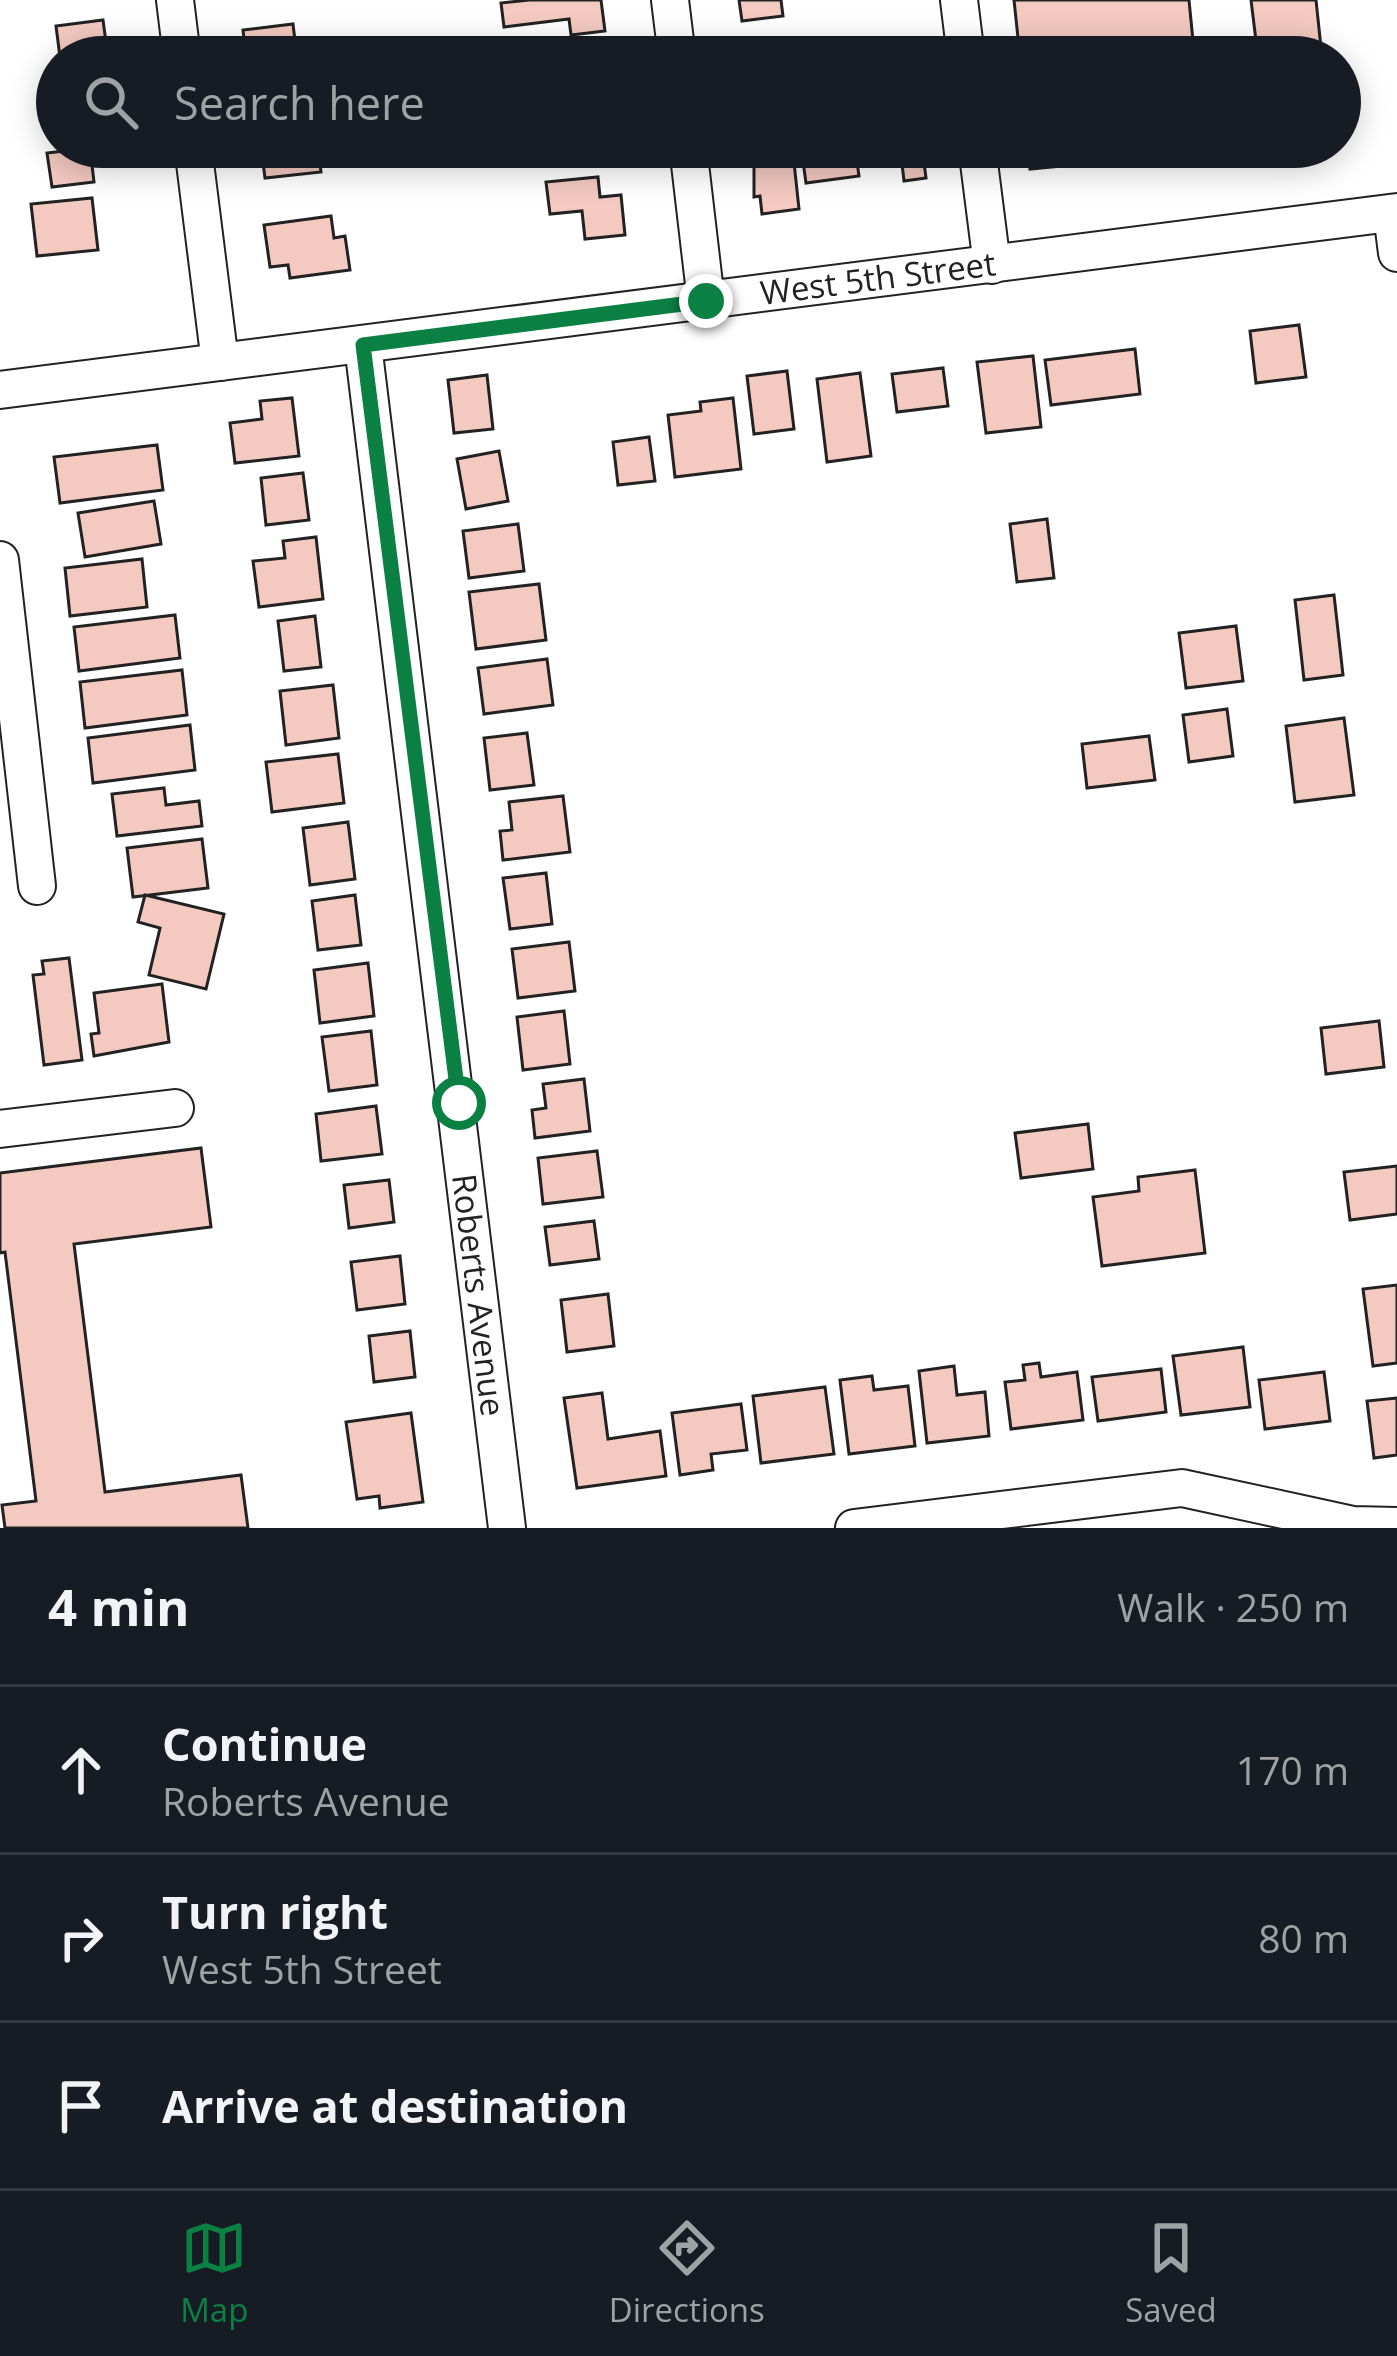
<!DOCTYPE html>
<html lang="en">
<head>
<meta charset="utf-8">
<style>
	:root { --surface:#171b24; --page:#242831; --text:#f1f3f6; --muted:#9ea1a6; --line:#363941; --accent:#0b8043 }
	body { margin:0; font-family:"Open Sans",sans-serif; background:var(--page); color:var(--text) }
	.stop { position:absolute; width:36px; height:36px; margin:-27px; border:9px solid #0b8043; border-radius:50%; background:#fff }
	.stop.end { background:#0b8043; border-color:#fff; box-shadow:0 3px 12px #0008 }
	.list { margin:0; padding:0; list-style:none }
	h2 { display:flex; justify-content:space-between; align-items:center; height:156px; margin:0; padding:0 48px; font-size:51px }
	h2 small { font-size:39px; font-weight:400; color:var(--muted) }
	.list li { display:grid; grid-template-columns:78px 1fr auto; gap:36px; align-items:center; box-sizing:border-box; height:168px; padding:0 48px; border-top:3px solid var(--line) }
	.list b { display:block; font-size:45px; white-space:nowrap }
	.list p { margin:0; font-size:39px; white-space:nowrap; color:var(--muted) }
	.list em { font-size:39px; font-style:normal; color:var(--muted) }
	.icon { flex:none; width:66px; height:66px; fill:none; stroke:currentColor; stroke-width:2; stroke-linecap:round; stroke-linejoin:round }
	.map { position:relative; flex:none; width:1397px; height:1528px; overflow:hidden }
	.search { position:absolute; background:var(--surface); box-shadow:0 6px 30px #0003; left:36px; right:36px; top:36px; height:132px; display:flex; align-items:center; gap:30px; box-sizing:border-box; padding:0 42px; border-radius:66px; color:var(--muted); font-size:45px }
	.sheet { height:660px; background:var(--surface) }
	nav { display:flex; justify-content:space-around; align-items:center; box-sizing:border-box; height:168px; border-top:3px solid var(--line); background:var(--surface); font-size:33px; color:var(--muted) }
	nav a { display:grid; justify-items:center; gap:6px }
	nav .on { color:var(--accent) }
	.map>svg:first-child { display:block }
</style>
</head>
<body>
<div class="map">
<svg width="1397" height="1528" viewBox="0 0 1397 1528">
	<rect width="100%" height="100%" fill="#fff"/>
	<g fill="#f3c9c0" stroke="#222" stroke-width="3">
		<path d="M529 0H601L605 31 571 35 569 19 504 27 501 3Z"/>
		<path d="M739 0H781L783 16 742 21Z"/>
		<path d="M1014 0H1189L1193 41 1020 57Z"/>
		<path d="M1251 0H1316L1322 57H1258Z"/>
		<path d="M103 20 108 57H60L56 26Z"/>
		<path d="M293 24 297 57H246L243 30Z"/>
		<path d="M261 147H318L321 172 265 178Z"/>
		<path d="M548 147H612L613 155 550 164Z"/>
		<path d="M900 147H922L926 178 904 181Z"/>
		<path d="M1028 147H1207V152L1030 169Z"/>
		<path d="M90 148 94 182 52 187 47 153Z"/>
		<path d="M855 148 859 176 806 183 802 154Z"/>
		<path d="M793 153 799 209 762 214 760 196 754 197V157Z"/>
		<path d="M598 177 600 197 621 195 625 235 585 239 582 211 550 214 546 182Z"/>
		<path d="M92 198 98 250 37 256 31 204Z"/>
		<path d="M331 216 334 238 345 236 350 270 290 278 288 265 270 267 264 225Z"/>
		<path d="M1299 325 1306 377 1256 383 1250 331Z"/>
		<path d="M1135 349 1140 394 1051 405 1045 360Z"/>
		<path d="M1033 356 1041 427 986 433 977 362Z"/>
		<path d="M943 368 948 406 897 412 892 374Z"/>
		<path d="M787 371 794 429 754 434 747 376Z"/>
		<path d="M860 373 871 456 827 462 817 379Z"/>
		<path d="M487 375 493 429 454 433 448 380Z"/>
		<path d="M292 398 299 456 235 463 230 423 262 419 260 401Z"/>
		<path d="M733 398 741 469 675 477 668 415 701 411 700 402Z"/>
		<path d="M649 437 655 481 618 485 613 442Z"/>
		<path d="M157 445 163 490 60 503 54 457Z"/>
		<path d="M499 451 508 501 466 509 457 459Z"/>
		<path d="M303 473 309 520 266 525 261 478Z"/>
		<path d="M154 501 161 544 85 557 78 513Z"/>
		<path d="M1047 519 1054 578 1017 582 1010 524Z"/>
		<path d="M518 524 524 571 469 578 463 531Z"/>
		<path d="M316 537 323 599 259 607 253 561 285 558 283 541Z"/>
		<path d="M142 559 147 607 70 616 65 568Z"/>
		<path d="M539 584 546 640 476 649 469 592Z"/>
		<path d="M1334 595 1343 675 1304 680 1295 600Z"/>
		<path d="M175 615 180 658 79 671 74 627Z"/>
		<path d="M315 616 321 667 284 671 278 621Z"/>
		<path d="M1236 626 1243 681 1186 688 1179 633Z"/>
		<path d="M547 659 553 705 484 714 478 668Z"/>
		<path d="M182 670 187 715 85 728 80 682Z"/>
		<path d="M333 685 339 738 286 745 280 691Z"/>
		<path d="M1227 709 1233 756 1189 762 1183 715Z"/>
		<path d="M1344 718 1354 795 1295 802 1286 726Z"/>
		<path d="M190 725 195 770 93 783 88 738Z"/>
		<path d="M527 733 534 785 490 790 484 738Z"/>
		<path d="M1149 736 1155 780 1087 788 1082 744Z"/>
		<path d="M338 754 344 803 272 812 266 762Z"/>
		<path d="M164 788 166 805 199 801 202 826 117 836 112 794Z"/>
		<path d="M563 796 570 852 503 860 500 831 512 830 509 802Z"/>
		<path d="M348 822 355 879 310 885 303 828Z"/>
		<path d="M202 839 208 888 133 897 127 848Z"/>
		<path d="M546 873 552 924 510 929 503 878Z"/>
		<path d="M145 895 224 914 206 989 149 975 160 928 138 922Z"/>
		<path d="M355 895 361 945 318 950 312 901Z"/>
		<path d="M569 942 575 991 518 998 512 949Z"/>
		<path d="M69 958 82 1060 44 1065 33 975 44 974 42 961Z"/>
		<path d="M368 963 374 1016 320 1023 314 970Z"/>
		<path d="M162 984 169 1042 94 1056 91 1034 99 1033 94 993Z"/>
		<path d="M564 1011 570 1064 523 1070 517 1017Z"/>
		<path d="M1379 1021 1384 1067 1326 1074 1321 1028Z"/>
		<path d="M371 1031 377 1085 329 1091 322 1037Z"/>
		<path d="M584 1079 590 1131 535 1138 532 1110 546 1108 543 1084Z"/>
		<path d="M376 1106 382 1154 321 1161 316 1114Z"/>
		<path d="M1088 1124 1093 1169 1021 1178 1015 1133Z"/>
		<path d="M201 1148 211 1227 74 1244 105 1492 241 1475 248 1528H5L2 1505 36 1501 5 1252 0 1253V1173Z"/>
		<path d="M597 1151 603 1197 543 1204 538 1158Z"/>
		<path d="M1397 1166V1214L1350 1220 1344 1172Z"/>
		<path d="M1195 1170 1205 1253 1102 1266 1093 1197 1139 1191 1138 1177Z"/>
		<path d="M389 1180 394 1222 349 1228 344 1185Z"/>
		<path d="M594 1221 599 1259 550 1265 545 1227Z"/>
		<path d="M400 1256 405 1304 357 1310 351 1262Z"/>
		<path d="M1397 1285V1363L1373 1366 1363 1289Z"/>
		<path d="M608 1294 614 1346 567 1352 561 1300Z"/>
		<path d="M410 1331 415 1377 374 1382 369 1336Z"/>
		<path d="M1243 1347 1250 1407 1181 1415 1173 1356Z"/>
		<path d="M1039 1363 1041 1377 1077 1372 1083 1420 1011 1429 1005 1382 1025 1380 1023 1365Z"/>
		<path d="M954 1366 957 1395 985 1392 989 1436 927 1443 919 1371Z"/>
		<path d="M1161 1369 1166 1412 1098 1421 1092 1377Z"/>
		<path d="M1324 1372 1330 1421 1265 1429 1259 1380Z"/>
		<path d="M872 1376 874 1390 908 1386 915 1446 849 1454 840 1380Z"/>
		<path d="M825 1387 834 1454 761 1463 753 1396Z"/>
		<path d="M602 1393 608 1439 660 1431 666 1476 577 1488 564 1398Z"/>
		<path d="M1397 1398V1455L1374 1458 1367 1401Z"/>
		<path d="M741 1404 747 1450 711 1454 713 1470 680 1475 672 1413Z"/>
		<path d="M411 1413 423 1502 380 1508 379 1496 357 1499 346 1422Z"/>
	</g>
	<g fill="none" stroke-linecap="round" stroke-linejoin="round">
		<g stroke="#222" stroke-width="40">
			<g id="minor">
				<path d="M175 0 182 57"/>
				<path d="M670 0 677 57"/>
				<path d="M959 0 966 57"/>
				<path d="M193 147 220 362"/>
				<path d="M688 147 706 301"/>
				<path d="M977 147 992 265"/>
				<path d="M1392 213 1397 253"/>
				<path id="s1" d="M363 345 507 1528"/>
				<path id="s2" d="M0 390 1397 212"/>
				<path d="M0 560 37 886"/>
				<path d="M0 1129 175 1108"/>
				<path d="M854 1528 1182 1488 1353 1525 1397 1526"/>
			</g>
		</g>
		<use href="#minor" stroke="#fff" stroke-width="36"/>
	</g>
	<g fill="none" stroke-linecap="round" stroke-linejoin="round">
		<path stroke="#0b8043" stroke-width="15" d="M459 1103 363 345 706 301"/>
	</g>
	<g text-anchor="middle" stroke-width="9" stroke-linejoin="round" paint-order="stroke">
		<g font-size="33" fill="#222" stroke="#fff">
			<text dy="12" stroke="none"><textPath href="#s2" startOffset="885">West 5th Street</textPath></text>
			<text dy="12" stroke="none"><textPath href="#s1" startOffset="957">Roberts Avenue</textPath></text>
		</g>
	</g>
</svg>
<div class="stop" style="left:459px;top:1103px"></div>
<div class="stop end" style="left:706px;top:301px"></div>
<div class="search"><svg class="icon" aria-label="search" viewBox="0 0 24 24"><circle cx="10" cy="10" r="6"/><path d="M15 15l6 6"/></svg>Search here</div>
</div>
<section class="sheet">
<h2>4 min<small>Walk · 250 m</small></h2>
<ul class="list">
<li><svg class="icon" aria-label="ahead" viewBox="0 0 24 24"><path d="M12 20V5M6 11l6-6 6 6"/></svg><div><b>Continue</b><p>Roberts Avenue</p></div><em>170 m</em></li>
<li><svg class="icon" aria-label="right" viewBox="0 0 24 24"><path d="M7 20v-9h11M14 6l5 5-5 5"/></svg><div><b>Turn right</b><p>West 5th Street</p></div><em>80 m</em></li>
<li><svg class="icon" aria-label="arrive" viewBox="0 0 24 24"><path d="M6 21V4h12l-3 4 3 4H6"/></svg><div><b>Arrive at destination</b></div></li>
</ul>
</section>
<nav>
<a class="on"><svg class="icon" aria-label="map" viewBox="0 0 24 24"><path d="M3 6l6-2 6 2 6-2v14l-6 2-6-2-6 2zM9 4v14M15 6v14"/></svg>Map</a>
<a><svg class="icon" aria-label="directions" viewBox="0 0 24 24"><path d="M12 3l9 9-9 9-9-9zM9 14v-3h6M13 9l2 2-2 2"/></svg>Directions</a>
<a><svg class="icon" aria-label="saved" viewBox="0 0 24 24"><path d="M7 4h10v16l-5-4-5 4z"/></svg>Saved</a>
</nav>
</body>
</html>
